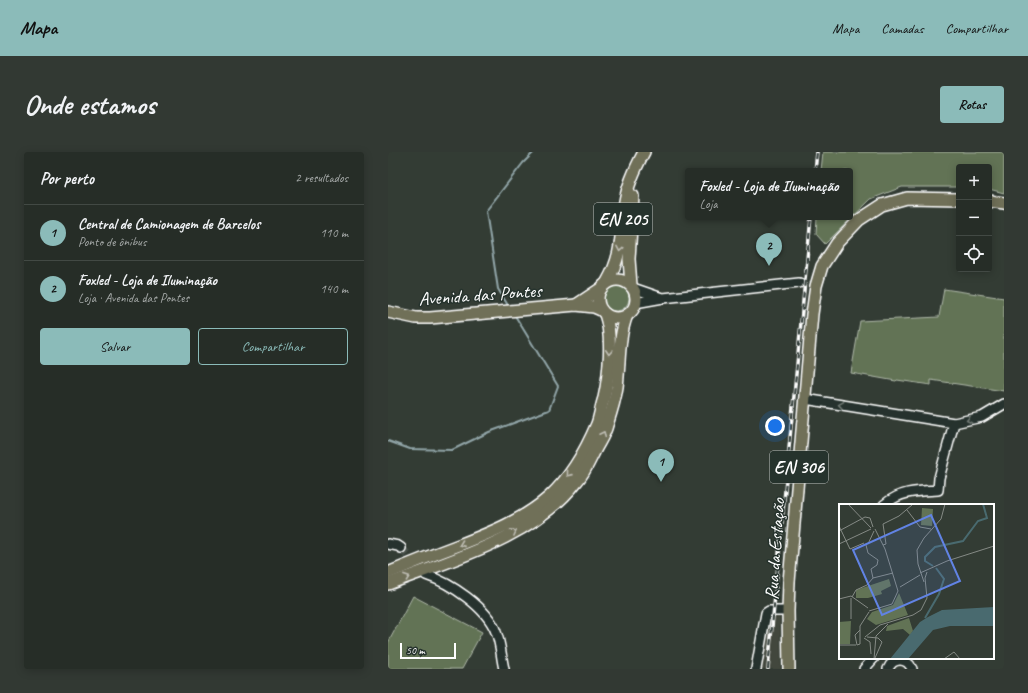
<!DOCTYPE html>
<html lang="pt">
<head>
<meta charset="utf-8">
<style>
	:root { --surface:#262d27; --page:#323933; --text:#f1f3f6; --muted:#a4a8a7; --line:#424944; --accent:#8bbbb9 }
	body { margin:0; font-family:Caveat,sans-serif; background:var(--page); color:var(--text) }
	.controls { position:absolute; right:12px; top:12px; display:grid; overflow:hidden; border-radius:4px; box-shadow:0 2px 10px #0003 }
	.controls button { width:36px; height:36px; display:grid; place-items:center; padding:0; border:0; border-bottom:1px solid var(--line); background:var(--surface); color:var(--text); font:20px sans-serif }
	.scale { position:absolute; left:12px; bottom:10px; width:56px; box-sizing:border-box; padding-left:4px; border:2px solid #fff; border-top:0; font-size:11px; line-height:14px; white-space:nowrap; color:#fff; -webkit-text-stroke:3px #26332d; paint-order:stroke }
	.you { position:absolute; left:387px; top:274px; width:14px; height:14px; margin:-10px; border:3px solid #fff; border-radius:50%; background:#1a73e8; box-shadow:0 0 0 6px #1a73e833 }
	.badge { display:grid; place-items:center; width:26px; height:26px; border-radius:50%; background:var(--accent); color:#111; font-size:13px; font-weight:700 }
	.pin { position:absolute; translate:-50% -33px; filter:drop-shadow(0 1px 2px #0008) }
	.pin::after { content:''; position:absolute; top:21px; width:14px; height:12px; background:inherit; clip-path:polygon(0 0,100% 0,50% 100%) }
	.popup { position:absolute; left:297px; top:16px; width:168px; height:52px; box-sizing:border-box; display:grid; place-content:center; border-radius:4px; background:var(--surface); filter:drop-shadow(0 1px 3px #0005); font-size:13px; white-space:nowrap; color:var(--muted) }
	.popup b { font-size:15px; color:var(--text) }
	.popup::after { content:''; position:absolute; left:50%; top:100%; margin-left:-8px; border:8px solid transparent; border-top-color:var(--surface) }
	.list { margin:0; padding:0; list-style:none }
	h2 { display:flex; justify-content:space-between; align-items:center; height:52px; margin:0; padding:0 16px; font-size:17px }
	h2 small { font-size:13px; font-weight:400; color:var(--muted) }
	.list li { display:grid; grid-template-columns:26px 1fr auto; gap:12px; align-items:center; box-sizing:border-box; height:56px; padding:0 16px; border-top:1px solid var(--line) }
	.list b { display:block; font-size:15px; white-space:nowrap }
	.list p { margin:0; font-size:13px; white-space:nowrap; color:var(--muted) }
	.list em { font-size:13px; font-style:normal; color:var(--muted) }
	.actions { display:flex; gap:8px; padding:12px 16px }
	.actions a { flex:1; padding:9px 0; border:1px solid var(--accent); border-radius:4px; text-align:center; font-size:14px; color:var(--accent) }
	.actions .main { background:var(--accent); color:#111 }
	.icon { flex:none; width:22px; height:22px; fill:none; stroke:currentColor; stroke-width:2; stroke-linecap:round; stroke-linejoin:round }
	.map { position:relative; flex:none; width:616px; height:517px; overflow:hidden; border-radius:4px }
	header { display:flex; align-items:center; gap:24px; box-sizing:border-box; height:56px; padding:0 20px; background:var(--accent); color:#111 }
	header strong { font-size:19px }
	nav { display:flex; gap:22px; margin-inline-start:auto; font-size:14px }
	.intro { display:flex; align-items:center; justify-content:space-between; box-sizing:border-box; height:96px; padding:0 24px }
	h1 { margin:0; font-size:28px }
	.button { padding:10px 18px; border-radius:4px; background:var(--accent); color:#111; font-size:14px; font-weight:700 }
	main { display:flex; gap:24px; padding:0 24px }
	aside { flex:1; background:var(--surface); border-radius:4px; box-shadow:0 2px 10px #0003 }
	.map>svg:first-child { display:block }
</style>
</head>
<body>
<header>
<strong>Mapa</strong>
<nav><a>Mapa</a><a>Camadas</a><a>Compartilhar</a></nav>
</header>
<div class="intro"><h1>Onde estamos</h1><a class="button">Rotas</a></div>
<main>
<aside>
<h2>Por perto<small>2 resultados</small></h2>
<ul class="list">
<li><span class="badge">1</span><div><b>Central de Camionagem de Barcelos</b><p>Ponto de ônibus</p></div><em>110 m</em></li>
<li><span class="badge">2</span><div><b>Foxled - Loja de Iluminação</b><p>Loja · Avenida das Pontes</p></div><em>140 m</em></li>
</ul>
<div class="actions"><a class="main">Salvar</a><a>Compartilhar</a></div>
</aside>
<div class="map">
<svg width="616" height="517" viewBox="0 0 616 517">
	<rect width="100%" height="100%" fill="#333c34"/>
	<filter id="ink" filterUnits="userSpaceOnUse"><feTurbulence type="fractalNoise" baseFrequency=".025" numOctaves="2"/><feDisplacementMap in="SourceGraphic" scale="8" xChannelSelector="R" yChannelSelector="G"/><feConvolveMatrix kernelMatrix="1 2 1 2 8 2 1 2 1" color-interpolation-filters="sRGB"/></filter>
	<g filter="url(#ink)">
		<path fill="#43473c" d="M382 464H392L393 517H373Z"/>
		<g fill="#627355" stroke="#b0b9aa">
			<path d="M435 0H616V41L601 37V15H571V35H514L483 47 437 92 428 82 429 65H462V19H433Z"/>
			<circle cx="228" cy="146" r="13"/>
			<path d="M556 137 616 146V239L543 228V233L509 228 508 229 463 221 472 169 551 165Z"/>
			<path d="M25 444 94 480 74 517H0V491Z"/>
		</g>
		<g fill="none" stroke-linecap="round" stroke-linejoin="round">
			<g stroke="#92a6a9" stroke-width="2">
				<path d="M121 155 110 137 98 59 135 11 146 0"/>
				<path d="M0 289 22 297 64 298 101 280 161 258 170 234 126 162"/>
			</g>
			<path stroke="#475048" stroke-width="9" stroke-dasharray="9 4.5" stroke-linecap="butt" d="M13 396 30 414"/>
			<g stroke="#fff" stroke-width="12">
				<g id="minor">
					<path d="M245 136 274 146"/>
					<path d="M247 151 275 146 411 131"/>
					<path d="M417 247 566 271 594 265 616 252"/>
					<path d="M496 353C512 339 530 339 550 338L551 326 566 271"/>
					<path d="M0 392 10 394 13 396"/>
					<path d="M38 423C62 431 99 455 108 480 113 492 113 505 116 517"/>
					<path d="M368 517 378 461 381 459H400"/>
					<path d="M476 517 486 506"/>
					<path d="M500 517C505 505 519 505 524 517"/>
				</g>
			</g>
			<g stroke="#fff" stroke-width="14">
				<g id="major">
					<path d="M601 49 616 51"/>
					<circle cx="229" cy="147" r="19"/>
					<path d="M219 130C236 100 232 80 237 49 240 31 248 15 256 0"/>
					<path d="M243 133 241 107 245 44"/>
					<path d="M188 153 212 137"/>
					<path d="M0 160 28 166H42L188 153 206 155 213 158"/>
					<path d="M0 421C24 411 47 402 71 393 102 381 135 368 161 345 182 326 198 298 209 272 212 264 213 254 216 246 221 223 225 185 217 162"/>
					<path d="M0 432C63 408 147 385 189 329 197 320 202 308 207 298 211 290 217 282 219 273 223 261 227 248 229 235 232 211 230 186 239 163"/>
					<path d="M401 517 400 459 401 430 424 162 428 134 434 114 449 91 471 68 494 53 519 46 571 47"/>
				</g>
			</g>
			<use href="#minor" stroke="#26332d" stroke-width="9"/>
			<use href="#major" stroke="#706f59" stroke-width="11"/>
			<g stroke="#fff" stroke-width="3.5">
				<g id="rail">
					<path d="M427 19 429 0"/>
					<path d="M380 517 423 65"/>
				</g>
			</g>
			<use href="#rail" stroke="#26332d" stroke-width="2" stroke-dasharray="6" stroke-linecap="butt"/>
		</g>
		<defs><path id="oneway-chevron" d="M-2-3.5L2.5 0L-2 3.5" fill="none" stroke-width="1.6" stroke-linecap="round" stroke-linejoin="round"/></defs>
		<g stroke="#bfbeb4">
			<use href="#oneway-chevron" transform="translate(232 97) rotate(100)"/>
			<use href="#oneway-chevron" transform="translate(221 200) rotate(94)"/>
			<use href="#oneway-chevron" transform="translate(215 282) rotate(-64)"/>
			<use href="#oneway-chevron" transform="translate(181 322) rotate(129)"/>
			<use href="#oneway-chevron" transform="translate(126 380) rotate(-29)"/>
			<use href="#oneway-chevron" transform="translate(74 392) rotate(159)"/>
			<use href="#oneway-chevron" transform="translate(19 425) rotate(-20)"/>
		</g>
		<g stroke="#727a76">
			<use href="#oneway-chevron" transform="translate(453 253) rotate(-171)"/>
			<use href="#oneway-chevron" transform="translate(581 268) rotate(167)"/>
		</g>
	</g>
	<g text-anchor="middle" stroke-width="3" stroke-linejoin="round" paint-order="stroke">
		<g fill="#26332d" stroke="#bec2c0" stroke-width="1">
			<rect x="206" y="51" width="58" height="32" rx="3"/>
			<rect x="382" y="299" width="58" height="32" rx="3"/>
		</g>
		<g font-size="18" font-weight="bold" fill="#fff">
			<text x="235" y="73">EN 205</text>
			<text x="411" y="321">EN 306</text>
		</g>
		<g font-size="19" fill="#fff" stroke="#26332d">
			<text transform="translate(92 142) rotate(-4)" y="7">Avenida das Pontes</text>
			<text transform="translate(386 397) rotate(-86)" y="7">Rua da Estação</text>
		</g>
	</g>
	<g transform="translate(451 352)">
		<rect width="155" height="155" fill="#333c34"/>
		<path d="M83 4 94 5 93 22 82 21ZM50 75 52 82 42 87 43 90 29 94H17V86ZM60 89 69 111 37 121 28 115 33 108 54 101ZM70 114 74 127 71 131 64 125 47 127 48 122ZM12 117 11 140H0V118Z" fill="#627355"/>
		<path d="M155 103V122H111L94 126 69 155H51L81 118 89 113 103 106Z" fill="#496a6f"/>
		<path fill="none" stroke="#496a6f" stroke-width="2" d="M94 62 86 57V53L96 43 124 37 139 17 148 14 144 0M86 114 100 90 105 75 97 64"/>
		<path fill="none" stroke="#858a85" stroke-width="1" d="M9 0 32 24M68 6 81 23 92 25M0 22 11 45 25 39M0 27 26 13 31 14 34 23M0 40 32 25M29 40 35 27M27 41 29 49 39 56 38 61 32 65 34 74M44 41 47 40 44 20 60 12 73 1M81 69 108 57 155 42M85 78 79 60 78 46 85 34 102 15 106 0M61 83 81 71M13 93 17 86 28 81 34 74 54 69M12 94V115M0 95 12 92 29 104M30 107 53 100 59 87 46 45 36 25M21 126 16 131 18 141 21 140V122L30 108M26 133 41 121 74 111 82 106 88 94 86 74 88 68M28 133 39 134 43 138 36 154M25 134 31 138 32 150M0 141H17M35 155 37 132 49 120M105 155 115 148 121 155"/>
		<path fill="#6183e4" fill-opacity="0.15" stroke="#6183e4" stroke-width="2" d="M92 11 121 77 43 111 14 46Z"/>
		<rect width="155" height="155" fill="none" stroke="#fff" stroke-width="2"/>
	</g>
</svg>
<div class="controls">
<button>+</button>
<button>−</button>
<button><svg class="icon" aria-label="locate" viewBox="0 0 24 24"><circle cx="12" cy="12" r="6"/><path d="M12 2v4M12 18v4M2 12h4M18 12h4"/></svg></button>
</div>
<div class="scale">50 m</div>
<div class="you"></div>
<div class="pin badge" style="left:273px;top:330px">1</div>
<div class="pin badge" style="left:381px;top:114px">2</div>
<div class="popup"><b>Foxled - Loja de Iluminação</b>Loja</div>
</div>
</main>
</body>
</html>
